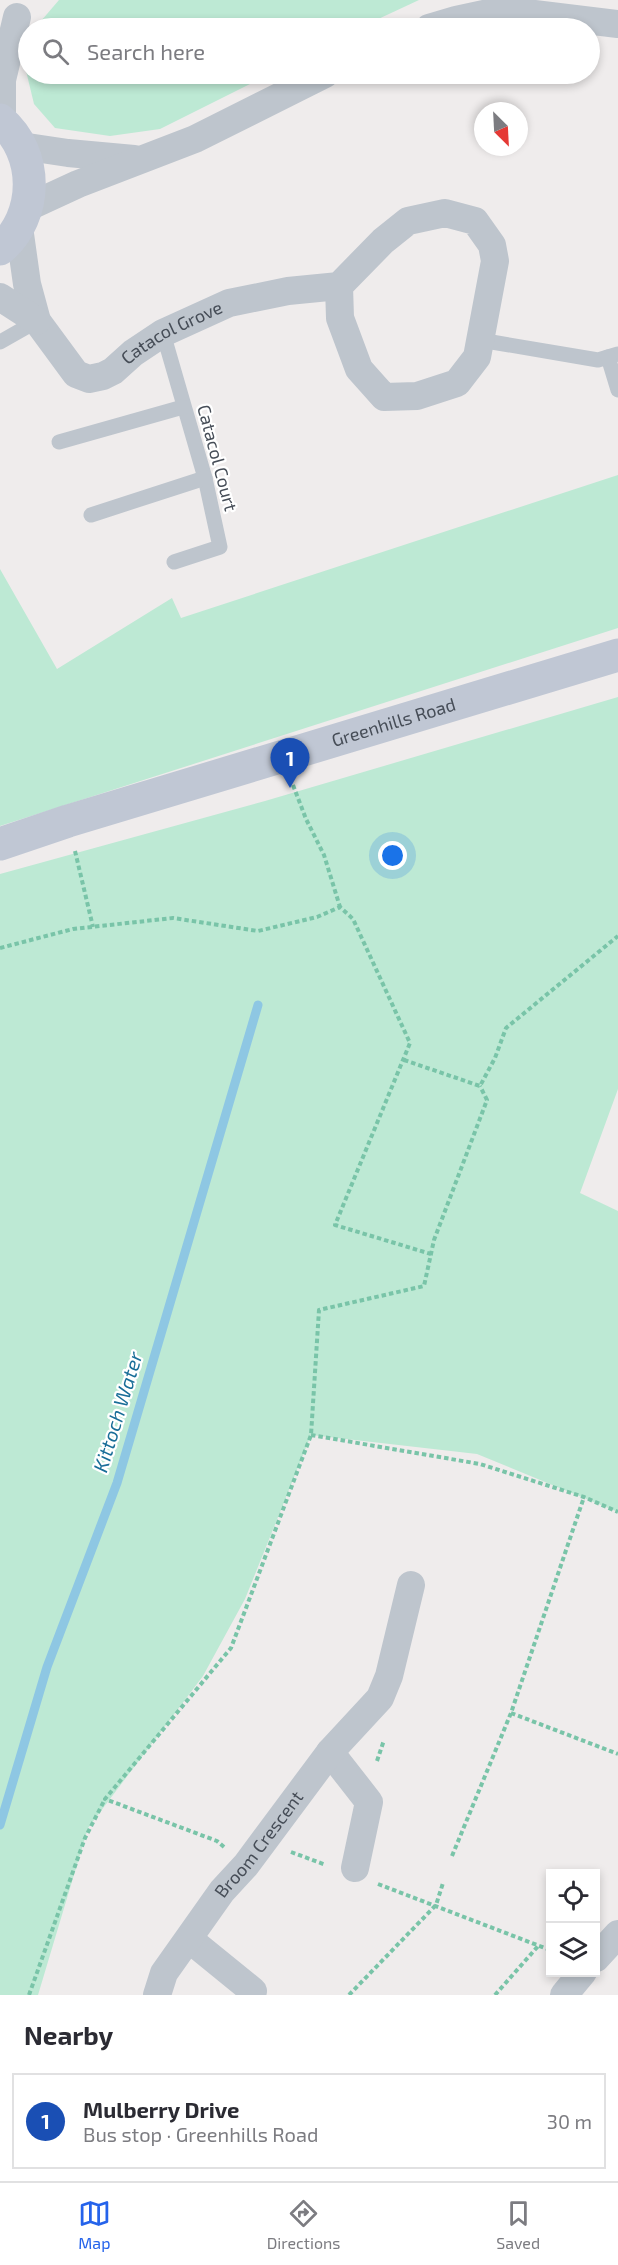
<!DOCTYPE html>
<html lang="en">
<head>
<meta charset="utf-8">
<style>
	:root { --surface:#fff; --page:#f7f7f7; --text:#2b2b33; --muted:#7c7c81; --line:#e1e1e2; --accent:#2563eb }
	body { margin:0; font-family:"Exo 2",sans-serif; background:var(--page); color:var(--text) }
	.controls { position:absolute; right:18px; bottom:18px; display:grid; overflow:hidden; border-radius:0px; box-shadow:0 3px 9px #0003 }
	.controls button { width:54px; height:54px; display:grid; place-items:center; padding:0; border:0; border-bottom:2px solid var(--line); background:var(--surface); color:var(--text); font:30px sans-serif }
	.compass { position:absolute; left:474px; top:102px; width:54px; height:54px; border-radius:50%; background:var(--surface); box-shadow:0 3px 9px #0003; rotate:156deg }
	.you { position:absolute; left:393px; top:856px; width:21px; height:21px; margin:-15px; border:4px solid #fff; border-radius:50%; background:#1a73e8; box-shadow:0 0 0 9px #1a73e833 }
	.badge { display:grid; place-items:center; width:39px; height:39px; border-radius:50%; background:var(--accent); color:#fff; font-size:20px; font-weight:700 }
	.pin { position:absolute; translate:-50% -50px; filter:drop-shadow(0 2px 3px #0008) }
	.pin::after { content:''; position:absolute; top:32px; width:21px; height:18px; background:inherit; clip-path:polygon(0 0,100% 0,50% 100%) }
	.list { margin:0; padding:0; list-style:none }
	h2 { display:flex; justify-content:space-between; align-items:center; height:78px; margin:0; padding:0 24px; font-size:26px }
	h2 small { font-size:20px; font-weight:400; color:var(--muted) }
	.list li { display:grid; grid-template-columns:39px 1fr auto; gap:18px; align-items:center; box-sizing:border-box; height:96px; margin:0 12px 12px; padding:0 12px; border:2px solid var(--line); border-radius:0px }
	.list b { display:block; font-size:22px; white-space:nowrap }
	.list p { margin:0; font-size:20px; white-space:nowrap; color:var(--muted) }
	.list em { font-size:20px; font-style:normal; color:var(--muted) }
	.icon { flex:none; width:33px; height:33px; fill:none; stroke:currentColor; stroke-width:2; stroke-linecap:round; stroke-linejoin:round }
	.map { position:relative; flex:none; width:618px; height:1995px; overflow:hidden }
	.search { position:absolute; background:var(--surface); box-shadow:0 3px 9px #0003; left:18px; right:18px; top:18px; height:66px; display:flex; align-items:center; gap:15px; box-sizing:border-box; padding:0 21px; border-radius:33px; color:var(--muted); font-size:22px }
	.sheet { height:186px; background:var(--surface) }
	nav { display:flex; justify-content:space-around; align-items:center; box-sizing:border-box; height:84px; border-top:2px solid var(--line); background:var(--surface); font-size:16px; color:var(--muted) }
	nav a { display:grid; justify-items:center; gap:3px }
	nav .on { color:var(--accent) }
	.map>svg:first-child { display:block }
</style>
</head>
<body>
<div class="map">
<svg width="618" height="1995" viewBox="0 0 618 1995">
	<rect width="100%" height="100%" fill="#efecec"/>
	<g fill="#bde9d4">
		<path d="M59 0H419L359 28H35Z"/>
		<path d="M28 39V74H270L160 129 110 136 55 128 34 104 21 50Z"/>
		<path d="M618 475V628L0 826V569L57 669 172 598 181 618Z"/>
		<path d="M618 697V1089L580 1193 618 1211V1512L477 1454 311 1435 245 1599 203 1676 88 1828 38 1995H0V874L265 801Z"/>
	</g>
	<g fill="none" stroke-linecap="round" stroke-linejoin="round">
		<path stroke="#8ec7e3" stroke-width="9" d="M0 1825 47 1667 117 1483 258 1005"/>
		<g stroke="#79c4a8" stroke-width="4" stroke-dasharray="4.5 3" stroke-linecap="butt">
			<path d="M293 785 306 819 324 855 340 907"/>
			<path d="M75 851 93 927"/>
			<path d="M0 948 73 929 173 918 258 931 317 917 340 907 353 919 410 1043 335 1225 431 1254"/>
			<path d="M404 1060 480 1086 495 1058 506 1028 618 936"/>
			<path d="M311 1435 480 1464 584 1497 618 1512"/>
			<path d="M511 1713 618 1754"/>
			<path d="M377 1761 384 1740"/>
			<path d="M224 1847 217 1841 105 1799 231 1648 311 1435 319 1310 424 1286 434 1240 487 1100 480 1086"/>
			<path d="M291 1852 326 1865"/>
			<path d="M452 1856 511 1713 584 1497"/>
			<path d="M378 1884 550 1950"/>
			<path d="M29 1995 85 1838 105 1799"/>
			<path d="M349 1995 436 1905 443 1883"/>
			<path d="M495 1995 539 1945"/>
		</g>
		<g stroke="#bec5cd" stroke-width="15">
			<path d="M163 333 205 478 220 547 174 562"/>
			<path d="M480 340 598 360 618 354"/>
			<path d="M0 342 37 321"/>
			<path d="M608 357 618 390"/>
			<path d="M59 442 183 407"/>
			<path d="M91 515 205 478"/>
		</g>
		<g stroke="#bec5cd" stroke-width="28">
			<path d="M429 28 456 20 502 10 618 24"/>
			<path d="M2 122V80L17 17"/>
			<path d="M21 146 68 153 134 159"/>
			<path d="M26 208 78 184 195 139 325 74"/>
			<path id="s1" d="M19 227 27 284 37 321 76 374 89 379 103 376 113 371 133 353 163 333 229 303 288 291 339 286 383 241 408 221 445 213 475 221 492 245 495 261 477 357 457 383 417 396 384 397 359 369 340 318 339 286"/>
			<path d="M0 297 37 321"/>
			<path d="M330 1752 369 1802 355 1868"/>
			<path d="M189 1939 253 1991 251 1995"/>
			<path d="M596 1958 618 1934"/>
			<path id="s2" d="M157 1995 164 1973 222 1891 246 1865 330 1752 380 1698 389 1676 411 1585"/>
			<path d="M564 1995 583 1972"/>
		</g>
		<g stroke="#c0c7d4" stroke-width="33">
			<path d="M0 120C39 153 39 216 0 249"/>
			<path id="s3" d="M0 844 68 821 618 655"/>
		</g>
	</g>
	<g text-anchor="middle" stroke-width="4.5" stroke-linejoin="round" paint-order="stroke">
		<g font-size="18" fill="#464d57" stroke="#fff">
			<text dy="6" stroke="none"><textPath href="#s1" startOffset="272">Catacol Grove</textPath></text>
			<text transform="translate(217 458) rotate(75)" y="6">Catacol Court</text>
			<text dy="6" stroke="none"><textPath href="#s3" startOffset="412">Greenhills Road</textPath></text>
			<text dy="6" stroke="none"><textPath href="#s2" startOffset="183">Broom Crescent</textPath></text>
		</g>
		<g font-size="20" font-style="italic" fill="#196e98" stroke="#fff">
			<text transform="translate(118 1412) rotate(-73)" y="7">Kittoch Water</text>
		</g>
	</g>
</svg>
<div class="controls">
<button><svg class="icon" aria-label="locate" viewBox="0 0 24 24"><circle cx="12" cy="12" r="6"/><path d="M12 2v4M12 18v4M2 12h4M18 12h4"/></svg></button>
<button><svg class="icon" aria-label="layers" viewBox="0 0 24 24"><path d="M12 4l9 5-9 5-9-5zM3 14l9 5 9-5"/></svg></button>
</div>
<svg class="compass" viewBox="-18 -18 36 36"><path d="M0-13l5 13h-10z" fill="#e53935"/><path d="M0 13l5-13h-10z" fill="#7c7c81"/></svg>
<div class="you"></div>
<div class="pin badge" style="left:290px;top:788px;background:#1a4fb4">1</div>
<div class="search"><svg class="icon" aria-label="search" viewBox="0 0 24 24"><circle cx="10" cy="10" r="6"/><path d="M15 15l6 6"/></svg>Search here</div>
</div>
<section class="sheet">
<h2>Nearby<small></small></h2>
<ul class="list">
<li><span class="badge" style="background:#1a4fb4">1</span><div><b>Mulberry Drive</b><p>Bus stop · Greenhills Road</p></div><em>30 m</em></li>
</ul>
</section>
<nav>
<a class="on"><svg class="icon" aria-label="map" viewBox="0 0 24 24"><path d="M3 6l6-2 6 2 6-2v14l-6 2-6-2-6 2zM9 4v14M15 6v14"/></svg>Map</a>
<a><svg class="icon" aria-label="directions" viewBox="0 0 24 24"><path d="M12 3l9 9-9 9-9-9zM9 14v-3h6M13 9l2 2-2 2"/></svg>Directions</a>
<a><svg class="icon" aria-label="saved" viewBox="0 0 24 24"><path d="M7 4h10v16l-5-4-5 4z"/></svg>Saved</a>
</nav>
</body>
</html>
